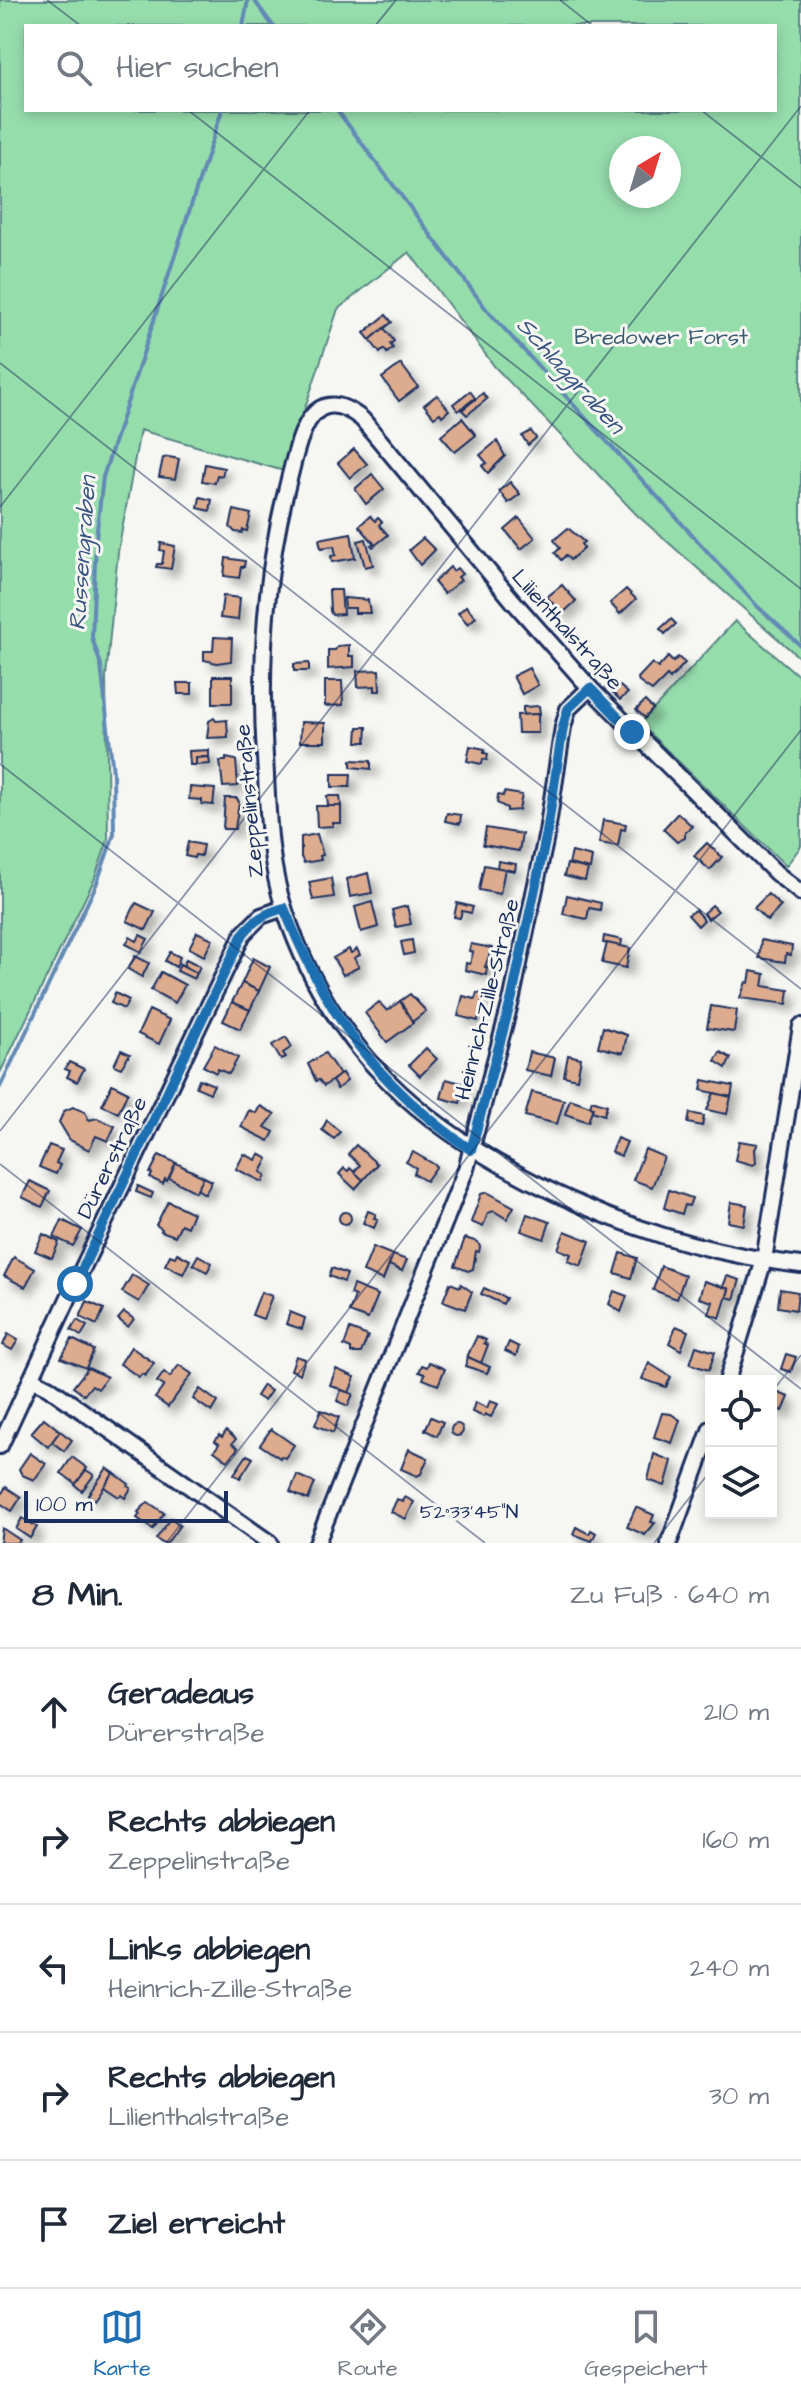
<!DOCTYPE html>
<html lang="de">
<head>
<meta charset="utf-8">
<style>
	:root { --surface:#fff; --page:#f2f2f3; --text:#1f2937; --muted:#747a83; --line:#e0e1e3; --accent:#1f6fb2 }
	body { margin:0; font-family:"Architects Daughter",sans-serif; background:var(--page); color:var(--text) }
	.controls { position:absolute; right:24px; bottom:24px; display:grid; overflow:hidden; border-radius:0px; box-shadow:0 4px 12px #0003 }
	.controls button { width:72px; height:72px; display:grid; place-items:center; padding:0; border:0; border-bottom:2px solid var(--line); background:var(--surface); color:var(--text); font:40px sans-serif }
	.compass { position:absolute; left:609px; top:136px; width:72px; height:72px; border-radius:50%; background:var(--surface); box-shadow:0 4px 12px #0003; rotate:38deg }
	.scale { position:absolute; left:24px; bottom:20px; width:204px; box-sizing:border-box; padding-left:8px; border:4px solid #1b2f5e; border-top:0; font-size:22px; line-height:28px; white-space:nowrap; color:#1b2f5e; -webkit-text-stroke:6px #f6f6f2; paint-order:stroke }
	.stop { position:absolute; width:24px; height:24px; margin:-18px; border:6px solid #1f6fb2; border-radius:50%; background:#fff }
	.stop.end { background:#1f6fb2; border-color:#fff; box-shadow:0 2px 8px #0008 }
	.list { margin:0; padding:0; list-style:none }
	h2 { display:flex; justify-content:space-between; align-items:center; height:104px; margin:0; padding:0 32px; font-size:34px }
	h2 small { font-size:26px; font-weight:400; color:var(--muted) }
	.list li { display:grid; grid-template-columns:52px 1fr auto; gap:24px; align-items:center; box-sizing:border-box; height:128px; padding:0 32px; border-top:2px solid var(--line) }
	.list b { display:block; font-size:30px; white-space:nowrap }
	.list p { margin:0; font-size:26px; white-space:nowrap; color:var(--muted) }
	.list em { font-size:26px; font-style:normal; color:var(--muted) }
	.icon { flex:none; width:44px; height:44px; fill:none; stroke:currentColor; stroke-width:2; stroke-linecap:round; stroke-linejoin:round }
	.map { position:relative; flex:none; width:801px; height:1543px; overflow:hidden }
	.search { position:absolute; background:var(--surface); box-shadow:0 4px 12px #0003; left:24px; right:24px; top:24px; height:88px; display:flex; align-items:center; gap:20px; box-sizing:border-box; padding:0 28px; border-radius:0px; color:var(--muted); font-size:30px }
	.sheet { height:744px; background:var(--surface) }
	nav { display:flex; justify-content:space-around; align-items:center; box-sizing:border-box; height:112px; border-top:2px solid var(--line); background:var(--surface); font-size:22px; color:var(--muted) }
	nav a { display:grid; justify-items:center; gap:4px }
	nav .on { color:var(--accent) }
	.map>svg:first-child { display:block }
</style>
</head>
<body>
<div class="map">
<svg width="801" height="1543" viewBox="0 0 801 1543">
	<defs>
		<filter id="shadow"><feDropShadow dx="7" dy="7" stdDeviation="4" flood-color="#0004"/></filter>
	</defs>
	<rect width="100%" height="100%" fill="#f6f6f2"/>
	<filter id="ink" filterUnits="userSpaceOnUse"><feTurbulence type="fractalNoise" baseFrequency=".0125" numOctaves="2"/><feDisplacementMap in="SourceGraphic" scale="16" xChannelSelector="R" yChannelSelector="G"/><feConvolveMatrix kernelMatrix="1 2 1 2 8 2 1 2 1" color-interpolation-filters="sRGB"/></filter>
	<g filter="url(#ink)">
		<g fill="#96ddac" stroke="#588685" stroke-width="2" fill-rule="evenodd">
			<path d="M0 0H801V659L637 515 495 367 409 252 338 309 284 471 140 430 118 552 106 677 108 840 94 880 0 1073ZM26 26H775V110H26ZM621 148H669V196H621Z"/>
			<path d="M735 621 801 678V846L786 866 640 724Z"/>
		</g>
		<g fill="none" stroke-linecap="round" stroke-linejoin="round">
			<g stroke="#628ab5" stroke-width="4">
				<path d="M254 0 273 26"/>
				<path d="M243 26 248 0"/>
				<path d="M337 110 487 310 757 606 801 646"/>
				<path d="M0 1087 96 885 114 834 113 773 101 665 92 638 96 538 103 477 222 110"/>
			</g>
		</g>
		<g fill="#ddac8f" stroke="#1b2f5e" stroke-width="2" filter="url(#shadow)">
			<path d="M386 315 392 322 370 340 364 333Z"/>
			<path d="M384 328 394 341 390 344 393 348 387 353 384 349 380 353 370 340Z"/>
			<path d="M401 364 418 387 399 401 382 378Z"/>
			<path d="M470 391 475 398 458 411 453 404Z"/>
			<path d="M483 393 487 399 467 415 462 410Z"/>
			<path d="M437 395 449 410 442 416 440 413 434 417 424 405Z"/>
			<path d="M462 418 476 435 455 452 441 436Z"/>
			<path d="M531 431 536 438 528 445 522 436Z"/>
			<path d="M497 441 505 456 488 473 482 466 487 463 480 455Z"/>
			<path d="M354 449 367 464 350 478 338 463Z"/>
			<path d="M169 457 179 459 175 479 159 477 163 458Z"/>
			<path d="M205 464 224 468 222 476 217 475 215 483 202 481Z"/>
			<path d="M372 474 384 489 366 504 355 489Z"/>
			<path d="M510 482 520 494 508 503 499 491Z"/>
			<path d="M200 497 212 500 210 511 198 508Z"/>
			<path d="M234 510 251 514 247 531 243 530 242 533 235 532 230 527Z"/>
			<path d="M370 516 375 521 378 518 382 522 379 525 388 535 373 547 371 545 374 543 359 526Z"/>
			<path d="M519 518 535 538 521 549 505 530Z"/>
			<path d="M568 528 584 542 581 544 584 548 570 560 566 555 561 560 555 553 560 548 554 540Z"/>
			<path d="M351 533 355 558 332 562 331 556 336 555 334 546 321 548 319 539Z"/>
			<path d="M423 538 435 550 420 565 409 550Z"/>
			<path d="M366 539 373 565 365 567 358 541Z"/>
			<path d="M161 543 175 546 171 569 156 567 157 564H162L164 551 160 550Z"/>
			<path d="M226 558 245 561 244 567H241L239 578 224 576Z"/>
			<path d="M450 567 453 571 457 568 462 574 458 577 461 580 444 594 434 582Z"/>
			<path d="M562 585 576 601 562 614 547 597Z"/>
			<path d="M626 589 636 599 620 614 610 603Z"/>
			<path d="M329 590H341L343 614 332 615 330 611Z"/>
			<path d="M223 596 240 598 238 620 220 618Z"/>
			<path d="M344 598 368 600 370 613H355V608H345Z"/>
			<path d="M466 606 476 617 468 624 458 613Z"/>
			<path d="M671 619 676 624 665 634 660 629Z"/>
			<path d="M214 637 232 638 231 661 217 663 204 660V651H213Z"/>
			<path d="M349 645V656H354V667L328 669V650H335L338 646Z"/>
			<path d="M668 657 673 662 678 657 685 663 670 679 667 676 652 691 639 682 638 678 652 663 658 668Z"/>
			<path d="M309 663V671H294V664Z"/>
			<path d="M529 668 538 685 522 694 513 676Z"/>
			<path d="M379 670 380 691H375V686L358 687 357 671Z"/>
			<rect x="213" y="676" width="19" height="27"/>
			<path d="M325 681H342L343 705 325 706Z"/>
			<path d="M177 683H192V694H178Z"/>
			<path d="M620 686 628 693 620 700 613 693Z"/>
			<path d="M645 701 653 709 645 718 636 710Z"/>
			<path d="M539 706 540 714 523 715V707Z"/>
			<path d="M538 714V733H518L517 715Z"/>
			<path d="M214 718 216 721 227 720 228 737 207 738 209 721Z"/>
			<path d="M301 722 325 723V742H300Z"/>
			<path d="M358 727H367L366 742H357Z"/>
			<path d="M470 746 485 749 484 753 488 754 487 760 483 759 482 764 467 761Z"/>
			<path d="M209 750V757H196V765H190L189 751Z"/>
			<path d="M209 757 210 764 196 765V758Z"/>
			<path d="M226 758 236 760 238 786 223 787 220 761H226Z"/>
			<path d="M351 760 371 761V769L351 767Z"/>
			<path d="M332 774H351L350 787H332Z"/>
			<path d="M190 787 215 789 213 805 202 804V800L189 799Z"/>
			<path d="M504 792 522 795 519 810 507 811V808L497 803 498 795 503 796Z"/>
			<path d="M327 796H340L341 806H328Z"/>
			<path d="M225 798H237L239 802 235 829H223Z"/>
			<path d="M316 806H341V823H333V826L317 827Z"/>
			<path d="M447 813 461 815 460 824 445 821Z"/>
			<path d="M678 813 692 826 685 833V838L677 842 663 829Z"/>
			<path d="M603 820 626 824 625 830 621 829 618 846 599 843Z"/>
			<path d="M486 828 522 834 519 851 483 845Z"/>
			<path d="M317 834 323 855 320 856 321 860 304 863 301 857V837Z"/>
			<path d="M188 842 203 845 201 856 195 855 194 858 185 856Z"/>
			<path d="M707 843 722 857 710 870 694 856Z"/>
			<path d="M572 852 592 857 590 869 569 864Z"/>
			<path d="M498 861 516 864 515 871 497 868Z"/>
			<path d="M567 864 588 869 585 881 564 876Z"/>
			<path d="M484 865 505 869 500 894 479 890Z"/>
			<path d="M368 873 372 893 350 897 347 879Z"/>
			<path d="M331 878 334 897 313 900 309 882Z"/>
			<path d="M768 894 781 906 767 921 754 908Z"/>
			<path d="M567 895 601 903 600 910 589 908 587 919 563 914Z"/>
			<path d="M372 902 378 927 361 932 355 907Z"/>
			<path d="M136 903 155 912 146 930 127 921Z"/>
			<path d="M457 903 473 907 471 913 462 911 460 918 454 917Z"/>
			<path d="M712 905 718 911 708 919 703 913Z"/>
			<path d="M407 906 411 924 396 927 392 910Z"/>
			<path d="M695 910 704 920 698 926 688 915Z"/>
			<path d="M197 932 213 939 204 956 189 948Z"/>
			<path d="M140 935 148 939 141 952 126 944 130 937 137 941Z"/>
			<path d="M604 936 622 940 621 946 603 943Z"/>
			<path d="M412 940 414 953 404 955 401 942Z"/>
			<path d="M761 940 792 946 791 955 786 954 785 962 759 958Z"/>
			<path d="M607 943 630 948 626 968 602 963Z"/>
			<path d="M471 944 492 948 485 967H487L486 975 465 970 466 963 470 964 473 952 469 951Z"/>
			<path d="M349 949 351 953 357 949 360 955 354 958 359 967 343 975 333 958Z"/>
			<path d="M170 952 180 957 176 967 165 961Z"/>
			<path d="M135 956 149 963 142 977 128 969Z"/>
			<path d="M253 958 270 967 259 991 242 983Z"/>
			<path d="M186 959 200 966 197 973 183 966Z"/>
			<path d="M180 964 197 973 194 979 177 971Z"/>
			<path d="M751 971 765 974 763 986 789 990 787 1004 740 998 746 982 749 983Z"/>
			<path d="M161 972 185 985 175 1003 151 990Z"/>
			<path d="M242 983 259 991 250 1010 232 1002Z"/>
			<path d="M115 993 129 1000 124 1009 111 1003Z"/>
			<path d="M477 993 483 994 478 1021 458 1016 463 996 475 999Z"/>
			<path d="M410 994 426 1011 412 1022 400 1001Z"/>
			<path d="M400 1001 413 1023 387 1042 365 1013 379 1002 387 1011Z"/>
			<path d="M232 1002 250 1010 240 1029 223 1021Z"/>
			<path d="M711 1006 737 1010 734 1032 707 1028Z"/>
			<path d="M149 1010 170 1020 159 1044 138 1034Z"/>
			<path d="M603 1027 627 1035 623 1053 598 1047Z"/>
			<path d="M286 1037 292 1047 283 1053 286 1057 281 1060 272 1045Z"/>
			<path d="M215 1045 238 1058 229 1074 218 1069 216 1073 203 1066Z"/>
			<path d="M426 1048 437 1059 420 1076 409 1065Z"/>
			<path d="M121 1050 130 1054 121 1068 114 1065Z"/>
			<path d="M529 1052 555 1058 551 1076 525 1070Z"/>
			<path d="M720 1052 731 1058 726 1068 715 1061Z"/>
			<path d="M325 1053 340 1075 324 1086 319 1080 316 1081 308 1064Z"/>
			<path d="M568 1055 581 1058 577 1079 564 1076Z"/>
			<path d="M69 1062 84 1069 77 1082 67 1077 70 1071 65 1069Z"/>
			<path d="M342 1073 347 1081 337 1089 332 1081Z"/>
			<path d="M199 1079 214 1085 210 1093 196 1087Z"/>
			<path d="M446 1079 465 1084 460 1103 441 1098Z"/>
			<path d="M703 1080 733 1086 731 1097 701 1090Z"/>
			<path d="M112 1084 128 1092 118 1113 102 1105Z"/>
			<path d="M532 1092 564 1100 557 1124 525 1116Z"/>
			<path d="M714 1093 731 1097 727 1114 707 1110Z"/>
			<path d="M570 1099 593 1107 588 1122 565 1114Z"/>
			<path d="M592 1100 607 1105 604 1115 592 1111 593 1107 590 1106Z"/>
			<path d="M260 1106 275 1114 265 1127 274 1132 269 1141 241 1127 249 1110 256 1113Z"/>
			<path d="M73 1107 85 1112 89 1120 97 1118 115 1126 108 1141 96 1136 89 1150 70 1140 59 1122 64 1111Z"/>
			<path d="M690 1113 704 1116 702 1126 688 1123Z"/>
			<path d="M327 1120 340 1132 334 1139 322 1130Z"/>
			<path d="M617 1138 627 1142 621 1156 611 1152Z"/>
			<path d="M739 1141 758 1144 755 1149 756 1163 753 1165 735 1160Z"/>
			<path d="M49 1145 62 1150 56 1163 60 1165 56 1174 39 1167Z"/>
			<path d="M356 1145 377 1164 363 1180 354 1172 360 1165 348 1154Z"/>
			<path d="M645 1149 664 1157 652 1187 633 1180Z"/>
			<path d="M413 1152 437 1166 426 1181 414 1174 416 1168 406 1162Z"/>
			<path d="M244 1154 256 1160 259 1154 268 1159 261 1172 266 1175 263 1182 236 1169Z"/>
			<path d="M159 1155 176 1163 167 1181 165 1179 163 1184 150 1178 152 1174 150 1173Z"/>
			<path d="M176 1163 204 1177 196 1192 169 1178Z"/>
			<path d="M344 1168 348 1171 350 1168 363 1180 355 1189 339 1174Z"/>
			<path d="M204 1177 212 1181 205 1194 197 1189Z"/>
			<path d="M30 1181 50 1191 42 1207 22 1197Z"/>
			<path d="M138 1186 153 1193 151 1198 136 1192Z"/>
			<path d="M669 1190 692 1198 689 1206 685 1205 682 1214 664 1208Z"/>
			<path d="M487 1192 514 1207 507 1219 494 1211 488 1213 483 1227 471 1222 481 1194Z"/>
			<path d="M168 1201 193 1213 187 1227 181 1224 175 1236 161 1231 162 1229 156 1225Z"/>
			<path d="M731 1202 747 1205 744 1225 728 1222Z"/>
			<path d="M368 1211 376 1214 374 1218 378 1219 374 1228 363 1223Z"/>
			<circle cx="345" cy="1218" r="6"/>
			<path d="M527 1214 550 1222 544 1239 521 1231Z"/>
			<path d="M62 1220 82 1230 73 1246 54 1237Z"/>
			<path d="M565 1231 590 1241 581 1266 568 1261 571 1254 558 1249Z"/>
			<path d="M43 1234 59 1242 52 1258 35 1251Z"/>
			<path d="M465 1238 478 1242 480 1247 479 1252 476 1251 473 1269 468 1271 455 1266Z"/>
			<path d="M373 1247 393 1255 383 1280 363 1272Z"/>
			<path d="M177 1253 190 1260 183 1274 165 1265 170 1255 175 1257Z"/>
			<path d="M621 1253 637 1258 631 1278 615 1273Z"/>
			<path d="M198 1255 212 1263 207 1272 193 1264Z"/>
			<path d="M393 1255 407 1260 402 1271 389 1265Z"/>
			<path d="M14 1257 35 1269 25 1287 4 1276Z"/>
			<path d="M661 1266 685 1275 677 1299 653 1290Z"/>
			<path d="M332 1268 347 1274 344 1282 329 1276Z"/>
			<path d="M132 1275 149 1285 139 1302 122 1292Z"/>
			<path d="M727 1276 740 1280 734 1299 727 1297 729 1289 723 1287Z"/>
			<path d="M704 1281 729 1289 720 1318 709 1314 713 1302 699 1298Z"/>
			<path d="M450 1283 460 1287 461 1284 472 1292 465 1309 443 1301Z"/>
			<path d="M353 1285 378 1295 368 1319 349 1312 355 1296 350 1294Z"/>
			<path d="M484 1288 506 1298 503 1304 481 1294Z"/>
			<path d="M780 1289 798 1292 796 1310 778 1307Z"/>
			<path d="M614 1291 627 1296 621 1312 609 1304Z"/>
			<path d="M261 1292 272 1296 263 1319 252 1315Z"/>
			<path d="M87 1301 104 1309 97 1325 80 1317Z"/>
			<path d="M124 1312 134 1319 128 1327 118 1319Z"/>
			<path d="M290 1312 305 1318 302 1329 286 1324Z"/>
			<path d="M77 1320 87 1326 81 1336 71 1330Z"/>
			<path d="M676 1326 688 1331 681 1350 669 1343Z"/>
			<path d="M350 1329 368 1336 361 1353H351V1349L344 1346Z"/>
			<path d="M8 1334 18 1340 12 1350 3 1345Z"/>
			<path d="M477 1336 486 1340 484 1343 488 1345 481 1363 467 1357Z"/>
			<path d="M72 1339 94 1350 86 1368 61 1358Z"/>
			<path d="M509 1342 519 1347 516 1356 505 1351Z"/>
			<path d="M696 1346 715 1352 709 1370 690 1364Z"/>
			<path d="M131 1347 154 1363 145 1376 142 1374 139 1377 120 1364Z"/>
			<path d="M786 1354 796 1357 791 1372 781 1369Z"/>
			<path d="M296 1356 305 1359 300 1374 291 1370Z"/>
			<path d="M468 1357 490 1367 487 1373 465 1366Z"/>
			<path d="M429 1362 445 1369 438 1385 423 1379 425 1374 419 1372 422 1365 427 1367Z"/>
			<path d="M649 1363 671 1377 666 1387 642 1379Z"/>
			<path d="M179 1365 192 1374 168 1407 155 1398 164 1386 157 1382 164 1372 170 1377Z"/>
			<path d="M88 1368 107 1377 98 1389 92 1385 84 1395 73 1387Z"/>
			<path d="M336 1369 355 1377 349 1393 330 1385Z"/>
			<path d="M263 1385 271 1391 264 1401 256 1396Z"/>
			<path d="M200 1389 218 1402 212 1412 193 1399Z"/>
			<path d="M341 1390 353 1394 348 1406 337 1401Z"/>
			<path d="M771 1390 789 1397 783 1411 771 1406Z"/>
			<path d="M490 1401 498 1404 491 1417 485 1414 484 1417 472 1412 475 1402 487 1408Z"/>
			<path d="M321 1410 339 1417 333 1433 315 1425Z"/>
			<path d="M662 1413 671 1414 680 1420 672 1443 654 1437Z"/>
			<path d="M431 1417 443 1422 437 1436 425 1430Z"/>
			<path d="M44 1418 60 1431 48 1447 31 1433Z"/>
			<circle cx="457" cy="1430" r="6"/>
			<path d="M271 1429 294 1445 285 1458 281 1456 280 1458 260 1445Z"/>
			<path d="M60 1431 72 1440 64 1451 52 1442Z"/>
			<path d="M226 1431 236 1439 232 1444 238 1448 228 1461 214 1451 219 1444 215 1441 219 1435 222 1437Z"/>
			<path d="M409 1449 428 1458 421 1474 417 1476 401 1469Z"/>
			<path d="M30 1453 46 1464 34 1480 22 1475 19 1469Z"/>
			<path d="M654 1454 672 1461 665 1486 648 1480Z"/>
			<path d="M247 1455 253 1458 240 1478 234 1474Z"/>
			<path d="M72 1457 87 1468 76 1484 61 1473Z"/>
			<path d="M107 1468 114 1473 95 1500 88 1495Z"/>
			<path d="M86 1470 94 1475 82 1491 75 1485Z"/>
			<path d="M114 1473 129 1484 128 1486 131 1488 125 1498 121 1495 119 1497 104 1487Z"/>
			<path d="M297 1475 315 1483 308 1500 290 1492Z"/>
			<path d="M6 1487 21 1497 12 1511 0 1503V1496Z"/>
			<path d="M405 1497 414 1502 406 1519 391 1512 397 1499 403 1502Z"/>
			<path d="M148 1502 164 1513 153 1529 137 1518 140 1514 138 1512Z"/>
			<path d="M636 1507 654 1515 651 1522 655 1523 645 1535 627 1527Z"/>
			<path d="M22 1518 37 1527 30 1538 16 1529Z"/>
			<path d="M171 1518 180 1525 167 1543H162L156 1539Z"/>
			<path d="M576 1527 589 1534 591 1530 596 1533 592 1541 573 1534Z"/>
			<path d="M2 1528 20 1540 18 1543H0Z"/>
		</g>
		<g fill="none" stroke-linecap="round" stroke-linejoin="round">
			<g stroke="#1b2f5e" stroke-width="20">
				<g id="minor">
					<path d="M801 893 776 873 590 688 513 601 362 419C308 376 298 446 288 483 265 573 259 663 265 757 268 807 268 860 284 908 331 1051 423 1130 555 1193 632 1230 715 1255 801 1265"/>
					<path d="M32 1379 48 1387 270 1543"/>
					<path d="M727 1381 764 1260 801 1026"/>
					<path d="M0 1446 75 1284 243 934 261 916 284 908"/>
					<path d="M317 1543 466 1169 512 997 547 832 563 727 568 709 590 688"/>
					<path d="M669 1543 711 1428"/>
				</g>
			</g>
			<use href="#minor" stroke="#f6f6f2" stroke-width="14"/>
		</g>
	</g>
	<g fill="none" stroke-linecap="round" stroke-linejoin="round" filter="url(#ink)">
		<path stroke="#1f6fb2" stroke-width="10" d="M75 1284 243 934C255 919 266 913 284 908 328 1016 374 1083 471 1150L512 997 547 832 563 727 568 709 590 688 632 732"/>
	</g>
	<path fill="none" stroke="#1b2f5e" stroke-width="2" stroke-opacity="0.45" d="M47 0 81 26M560 0 593 26M375 26 396 0M188 110 801 589M701 110 801 188M0 363 801 989M0 507 310 110M0 764 801 1389M0 1131 801 106M0 1164 485 1543M771 1393 801 1355M166 1543 801 730M654 1543 711 1470"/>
	<g text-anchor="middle" stroke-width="6" stroke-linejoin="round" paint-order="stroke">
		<g font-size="22" fill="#3a5a72" stroke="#f6f6f2">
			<text x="661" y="344">Bredower Forst</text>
		</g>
		<g font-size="22" fill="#1b2f5e" stroke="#f6f6f2">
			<text transform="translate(568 629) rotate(48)" y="8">Lilienthalstraße</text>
			<text transform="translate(248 801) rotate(-95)" y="8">Zeppelinstraße</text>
			<text transform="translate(486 999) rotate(-76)" y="8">Heinrich-Zille-Straße</text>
			<text transform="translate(111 1157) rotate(-64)" y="8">Dürerstraße</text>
		</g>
		<g font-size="24" font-style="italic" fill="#385582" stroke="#f6f6f2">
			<text transform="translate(571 375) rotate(48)" y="8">Schlaggraben</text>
			<text transform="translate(82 553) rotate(-86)" y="8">Russengraben</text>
		</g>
	</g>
	<g font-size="20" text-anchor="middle" fill="#1b2f5e" stroke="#f6f6f2" stroke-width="6" stroke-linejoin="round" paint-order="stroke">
		<text x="469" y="1518">52°33'45"N</text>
	</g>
</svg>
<div class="controls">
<button><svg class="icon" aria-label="locate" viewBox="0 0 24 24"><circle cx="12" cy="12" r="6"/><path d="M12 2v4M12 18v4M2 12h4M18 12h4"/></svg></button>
<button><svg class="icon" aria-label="layers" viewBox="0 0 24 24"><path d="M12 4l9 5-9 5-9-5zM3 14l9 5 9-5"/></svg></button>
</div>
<svg class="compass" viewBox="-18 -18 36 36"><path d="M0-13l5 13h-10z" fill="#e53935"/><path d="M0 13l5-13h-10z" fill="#747a83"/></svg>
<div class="scale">100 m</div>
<div class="stop" style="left:75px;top:1284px"></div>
<div class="stop end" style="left:632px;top:732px"></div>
<div class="search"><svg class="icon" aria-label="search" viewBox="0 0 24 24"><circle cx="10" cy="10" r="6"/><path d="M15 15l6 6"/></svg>Hier suchen</div>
</div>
<section class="sheet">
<h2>8 Min.<small>Zu Fuß · 640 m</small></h2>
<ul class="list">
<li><svg class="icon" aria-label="ahead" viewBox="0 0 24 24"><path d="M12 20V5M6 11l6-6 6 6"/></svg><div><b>Geradeaus</b><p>Dürerstraße</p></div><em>210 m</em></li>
<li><svg class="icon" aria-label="right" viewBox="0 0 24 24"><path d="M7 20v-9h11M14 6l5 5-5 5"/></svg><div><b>Rechts abbiegen</b><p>Zeppelinstraße</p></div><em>160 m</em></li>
<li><svg class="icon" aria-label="left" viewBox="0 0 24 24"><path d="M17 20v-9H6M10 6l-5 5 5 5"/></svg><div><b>Links abbiegen</b><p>Heinrich-Zille-Straße</p></div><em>240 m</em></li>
<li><svg class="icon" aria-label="right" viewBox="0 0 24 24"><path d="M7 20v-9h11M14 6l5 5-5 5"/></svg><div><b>Rechts abbiegen</b><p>Lilienthalstraße</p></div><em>30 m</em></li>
<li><svg class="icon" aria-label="arrive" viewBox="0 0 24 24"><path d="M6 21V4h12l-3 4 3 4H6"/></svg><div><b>Ziel erreicht</b></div></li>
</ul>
</section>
<nav>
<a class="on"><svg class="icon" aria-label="map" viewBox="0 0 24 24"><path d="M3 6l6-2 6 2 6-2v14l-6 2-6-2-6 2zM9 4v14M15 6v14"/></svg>Karte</a>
<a><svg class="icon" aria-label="directions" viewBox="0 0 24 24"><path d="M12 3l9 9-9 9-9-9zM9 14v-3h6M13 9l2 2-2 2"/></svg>Route</a>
<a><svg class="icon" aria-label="saved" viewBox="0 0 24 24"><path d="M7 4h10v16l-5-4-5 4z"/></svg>Gespeichert</a>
</nav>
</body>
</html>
